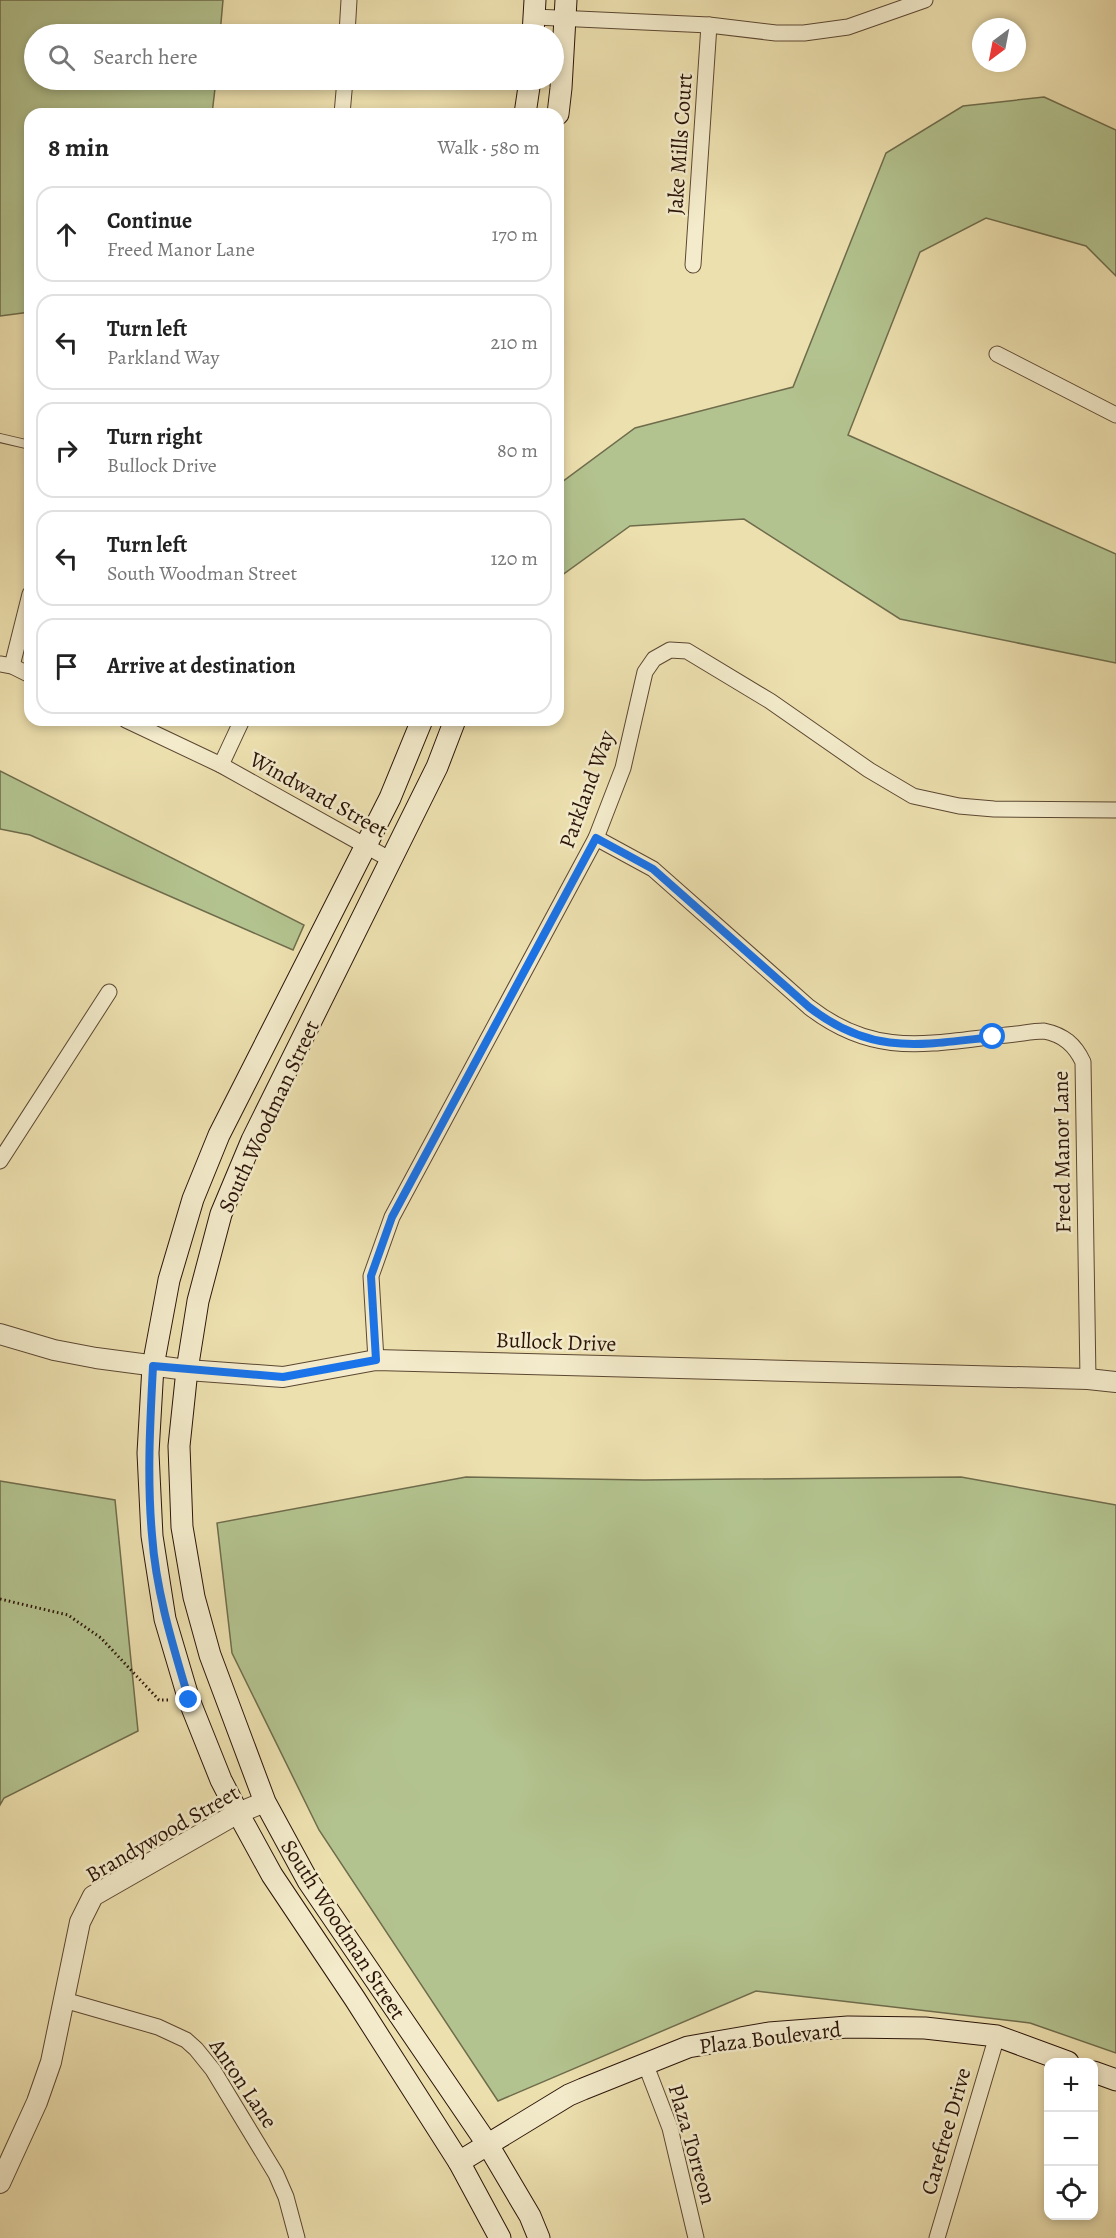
<!DOCTYPE html>
<html lang="en">
<head>
<meta charset="utf-8">
<style>
	:root { --surface:#fff; --page:#f2f2f2; --text:#222; --muted:#767676; --line:#e0e0e0 }
	body { margin:0; font-family:Alegreya,serif; background:var(--page); color:var(--text) }
	.controls { position:absolute; right:18px; bottom:18px; display:grid; overflow:hidden; border-radius:12px; box-shadow:0 3px 9px #0003 }
	.controls button { width:54px; height:54px; display:grid; place-items:center; padding:0; border:0; border-bottom:2px solid var(--line); background:var(--surface); color:var(--text); font:30px sans-serif }
	.compass { position:absolute; left:972px; top:18px; width:54px; height:54px; border-radius:50%; background:var(--surface); box-shadow:0 3px 9px #0003; rotate:212deg }
	.stop { position:absolute; width:18px; height:18px; margin:-14px; border:4px solid #1a73e8; border-radius:50%; background:#fff }
	.stop.end { background:#1a73e8; border-color:#fff; box-shadow:0 2px 6px #0008 }
	.list { margin:0; padding:0; list-style:none }
	h2 { display:flex; justify-content:space-between; align-items:center; height:78px; margin:0; padding:0 24px; font-size:26px }
	h2 small { font-size:20px; font-weight:400; color:var(--muted) }
	.list li { display:grid; grid-template-columns:39px 1fr auto; gap:18px; align-items:center; box-sizing:border-box; height:96px; margin:0 12px 12px; padding:0 12px; border:2px solid var(--line); border-radius:18px }
	.list b { display:block; font-size:22px; white-space:nowrap }
	.list p { margin:0; font-size:20px; white-space:nowrap; color:var(--muted) }
	.list em { font-size:20px; font-style:normal; color:var(--muted) }
	.icon { flex:none; width:33px; height:33px; fill:none; stroke:currentColor; stroke-width:2; stroke-linecap:round; stroke-linejoin:round }
	.map { position:relative; flex:none; width:1116px; height:2238px; overflow:hidden }
	.search { position:absolute; background:var(--surface); box-shadow:0 3px 9px #0003; left:24px; top:24px; width:540px; height:66px; display:flex; align-items:center; gap:15px; box-sizing:border-box; padding:0 21px; border-radius:33px; color:var(--muted); font-size:22px }
	.panel { position:absolute; background:var(--surface); box-shadow:0 3px 9px #0003; left:24px; top:108px; width:540px; height:618px; border-radius:18px }
	.map>svg:first-child { display:block }
</style>
</head>
<body>
<div class="map">
<svg width="1116" height="2238" viewBox="0 0 1116 2238">
	<rect width="100%" height="100%" fill="#ede0af"/>
	<filter id="stains"><feTurbulence type="fractalNoise" baseFrequency=".00333" numOctaves="4"/><feColorMatrix values="0 0 0 0 .2 0 0 0 0 .09 0 0 0 0 .02 0 0 0 .5 -.17"/></filter>
	<radialGradient id="worn" r=".72"><stop offset=".6" stop-color="#630" stop-opacity="0"/><stop offset="1" stop-color="#630" stop-opacity=".3"/></radialGradient>
	<g fill="#b3c38f" stroke="#6f6c4c" stroke-width="1.5">
		<path d="M0 0H223L220 34H34V80H216L212 114H30V312L0 316Z"/>
		<path d="M1044 97 1116 130V276L1086 246 986 218 920 252 848 435 1116 554V663L900 619 744 519 630 526 558 578V485L635 428 793 387 886 153 963 106Z"/>
		<path d="M0 771 304 925 293 950 30 835 0 829Z"/>
		<path d="M466 1477 644 1480 961 1477 1116 1505V2053L1030 2023 756 1991 498 2101 319 1830 232 1653 217 1523Z"/>
		<path d="M0 1481 115 1500 138 1731 4 1798 0 1805Z"/>
	</g>
	<g fill="none" stroke-linecap="round" stroke-linejoin="round">
		<g stroke="#5c4732" stroke-width="10">
			<path id="service" d="M0 438 30 445"/>
		</g>
		<g stroke="#5c4732" stroke-width="17">
			<g id="minor">
				<path d="M535 17 709 25 776 33H804L848 27 925 0"/>
				<path d="M347 34 349 0"/>
				<path d="M342 114 345 80"/>
				<path d="M693 265 709 25"/>
				<path d="M997 354 1116 415"/>
				<path d="M0 664 12 666 30 675"/>
				<path d="M12 666 30 594"/>
				<path d="M126 720 221 765 391 860"/>
				<path d="M221 765 242 720"/>
				<path d="M596 838 653 869 809 1007C876 1059 930 1043 1007 1035 1020 1034 1032 1031 1044 1031 1064 1035 1075 1045 1083 1062L1088 1379"/>
				<path d="M0 1161 109 992"/>
				<path d="M376 1360 371 1276 392 1217 596 838 623 768 645 672 654 659 670 650 687 651 770 701 869 770 913 796 959 806 994 809 1116 810"/>
				<path d="M64 2000 158 2027 186 2040 196 2049 213 2070 276 2174 286 2197 297 2238"/>
				<path d="M645 2063 670 2128 696 2238"/>
				<path d="M937 2238 997 2036"/>
			</g>
		</g>
		<g stroke="#5c4732" stroke-width="22">
			<g id="tertiary">
				<path d="M0 1334 54 1350 96 1358 187 1370 283 1377 376 1360 1088 1379 1116 1382"/>
				<path d="M0 2183 37 2102 51 2062 80 1922 93 1896 238 1813 265 1802"/>
			</g>
		</g>
		<g stroke="#2b1409" stroke-width="23">
			<g id="secondary">
				<path d="M533 34 535 0"/>
				<path d="M525 114 530 80"/>
				<path d="M558 114 561 88 566 0"/>
				<path d="M422 720 390 798 219 1135 193 1199 169 1280 153 1366 148 1453 152 1536 165 1619 189 1700 221 1780 238 1813 272 1875 355 1999 459 2162 500 2238"/>
				<path d="M455 720 437 767 252 1140 221 1214 198 1301 187 1370 179 1446 182 1527 194 1597 210 1655 265 1802 308 1881 488 2145 530 2216 539 2238"/>
				<path d="M1094 2072 1116 2080"/>
				<path d="M459 2162 569 2095 583 2089 688 2047 769 2033 848 2027 925 2028 997 2036 1068 2062"/>
			</g>
		</g>
		<path stroke="#2b1409" stroke-width="3" stroke-dasharray="1.5 3" stroke-linecap="butt" d="M0 1599 68 1615 101 1638 159 1700H169"/>
		<use href="#service" stroke="#f3ebcb" stroke-width="8"/>
		<use href="#minor" stroke="#f3ebcb" stroke-width="15"/>
		<use href="#tertiary" stroke="#f3ebcb" stroke-width="20"/>
		<use href="#secondary" stroke="#f3ebcb" stroke-width="21"/>
	</g>
	<g fill="none" stroke-linecap="round" stroke-linejoin="round">
		<path stroke="#1a73e8" stroke-width="8" d="M189 1700C173 1646 156 1592 152 1535 147 1479 150 1423 153 1366L283 1377 376 1360 371 1276 392 1217 596 838 653 869 809 1007C872 1056 920 1045 993 1037"/>
	</g>
	<g text-anchor="middle" stroke-width="5" stroke-linejoin="round" paint-order="stroke">
		<g font-size="22" fill="#2b1409" stroke="#f3ebcb">
			<text transform="translate(679 144) rotate(-86)" y="8">Jake Mills Court</text>
			<text transform="translate(586 789) rotate(-70)" y="8">Parkland Way</text>
			<text transform="translate(319 794) rotate(29)" y="8">Windward Street</text>
			<text transform="translate(268 1116) rotate(-65)" y="8">South Woodman Street</text>
			<text transform="translate(1061 1152) rotate(-91)" y="8">Freed Manor Lane</text>
			<text transform="translate(556 1341) rotate(2)" y="8">Bullock Drive</text>
			<text transform="translate(162 1833) rotate(-30)" y="8">Brandywood Street</text>
			<text transform="translate(344 1929) rotate(57)" y="8">South Woodman Street</text>
			<text transform="translate(770 2037) rotate(-7)" y="8">Plaza Boulevard</text>
			<text transform="translate(244 2083) rotate(56)" y="8">Anton Lane</text>
			<text transform="translate(945 2131) rotate(-74)" y="8">Carefree Drive</text>
			<text transform="translate(693 2144) rotate(74)" y="8">Plaza Torreon</text>
		</g>
	</g>
	<rect width="100%" height="100%" filter="url(#stains)"/>
	<rect width="100%" height="100%" fill="url(#worn)"/>
</svg>
<div class="controls">
<button>+</button>
<button>−</button>
<button><svg class="icon" aria-label="locate" viewBox="0 0 24 24"><circle cx="12" cy="12" r="6"/><path d="M12 2v4M12 18v4M2 12h4M18 12h4"/></svg></button>
</div>
<svg class="compass" viewBox="-18 -18 36 36"><path d="M0-13l5 13h-10z" fill="#e53935"/><path d="M0 13l5-13h-10z" fill="#767676"/></svg>
<div class="stop" style="left:993px;top:1037px"></div>
<div class="stop end" style="left:189px;top:1700px"></div>
<div class="search"><svg class="icon" aria-label="search" viewBox="0 0 24 24"><circle cx="10" cy="10" r="6"/><path d="M15 15l6 6"/></svg>Search here</div>
<section class="panel">
<h2>8 min<small>Walk · 580 m</small></h2>
<ul class="list">
<li><svg class="icon" aria-label="ahead" viewBox="0 0 24 24"><path d="M12 20V5M6 11l6-6 6 6"/></svg><div><b>Continue</b><p>Freed Manor Lane</p></div><em>170 m</em></li>
<li><svg class="icon" aria-label="left" viewBox="0 0 24 24"><path d="M17 20v-9H6M10 6l-5 5 5 5"/></svg><div><b>Turn left</b><p>Parkland Way</p></div><em>210 m</em></li>
<li><svg class="icon" aria-label="right" viewBox="0 0 24 24"><path d="M7 20v-9h11M14 6l5 5-5 5"/></svg><div><b>Turn right</b><p>Bullock Drive</p></div><em>80 m</em></li>
<li><svg class="icon" aria-label="left" viewBox="0 0 24 24"><path d="M17 20v-9H6M10 6l-5 5 5 5"/></svg><div><b>Turn left</b><p>South Woodman Street</p></div><em>120 m</em></li>
<li><svg class="icon" aria-label="arrive" viewBox="0 0 24 24"><path d="M6 21V4h12l-3 4 3 4H6"/></svg><div><b>Arrive at destination</b></div></li>
</ul>
</section>
</div>
</body>
</html>
